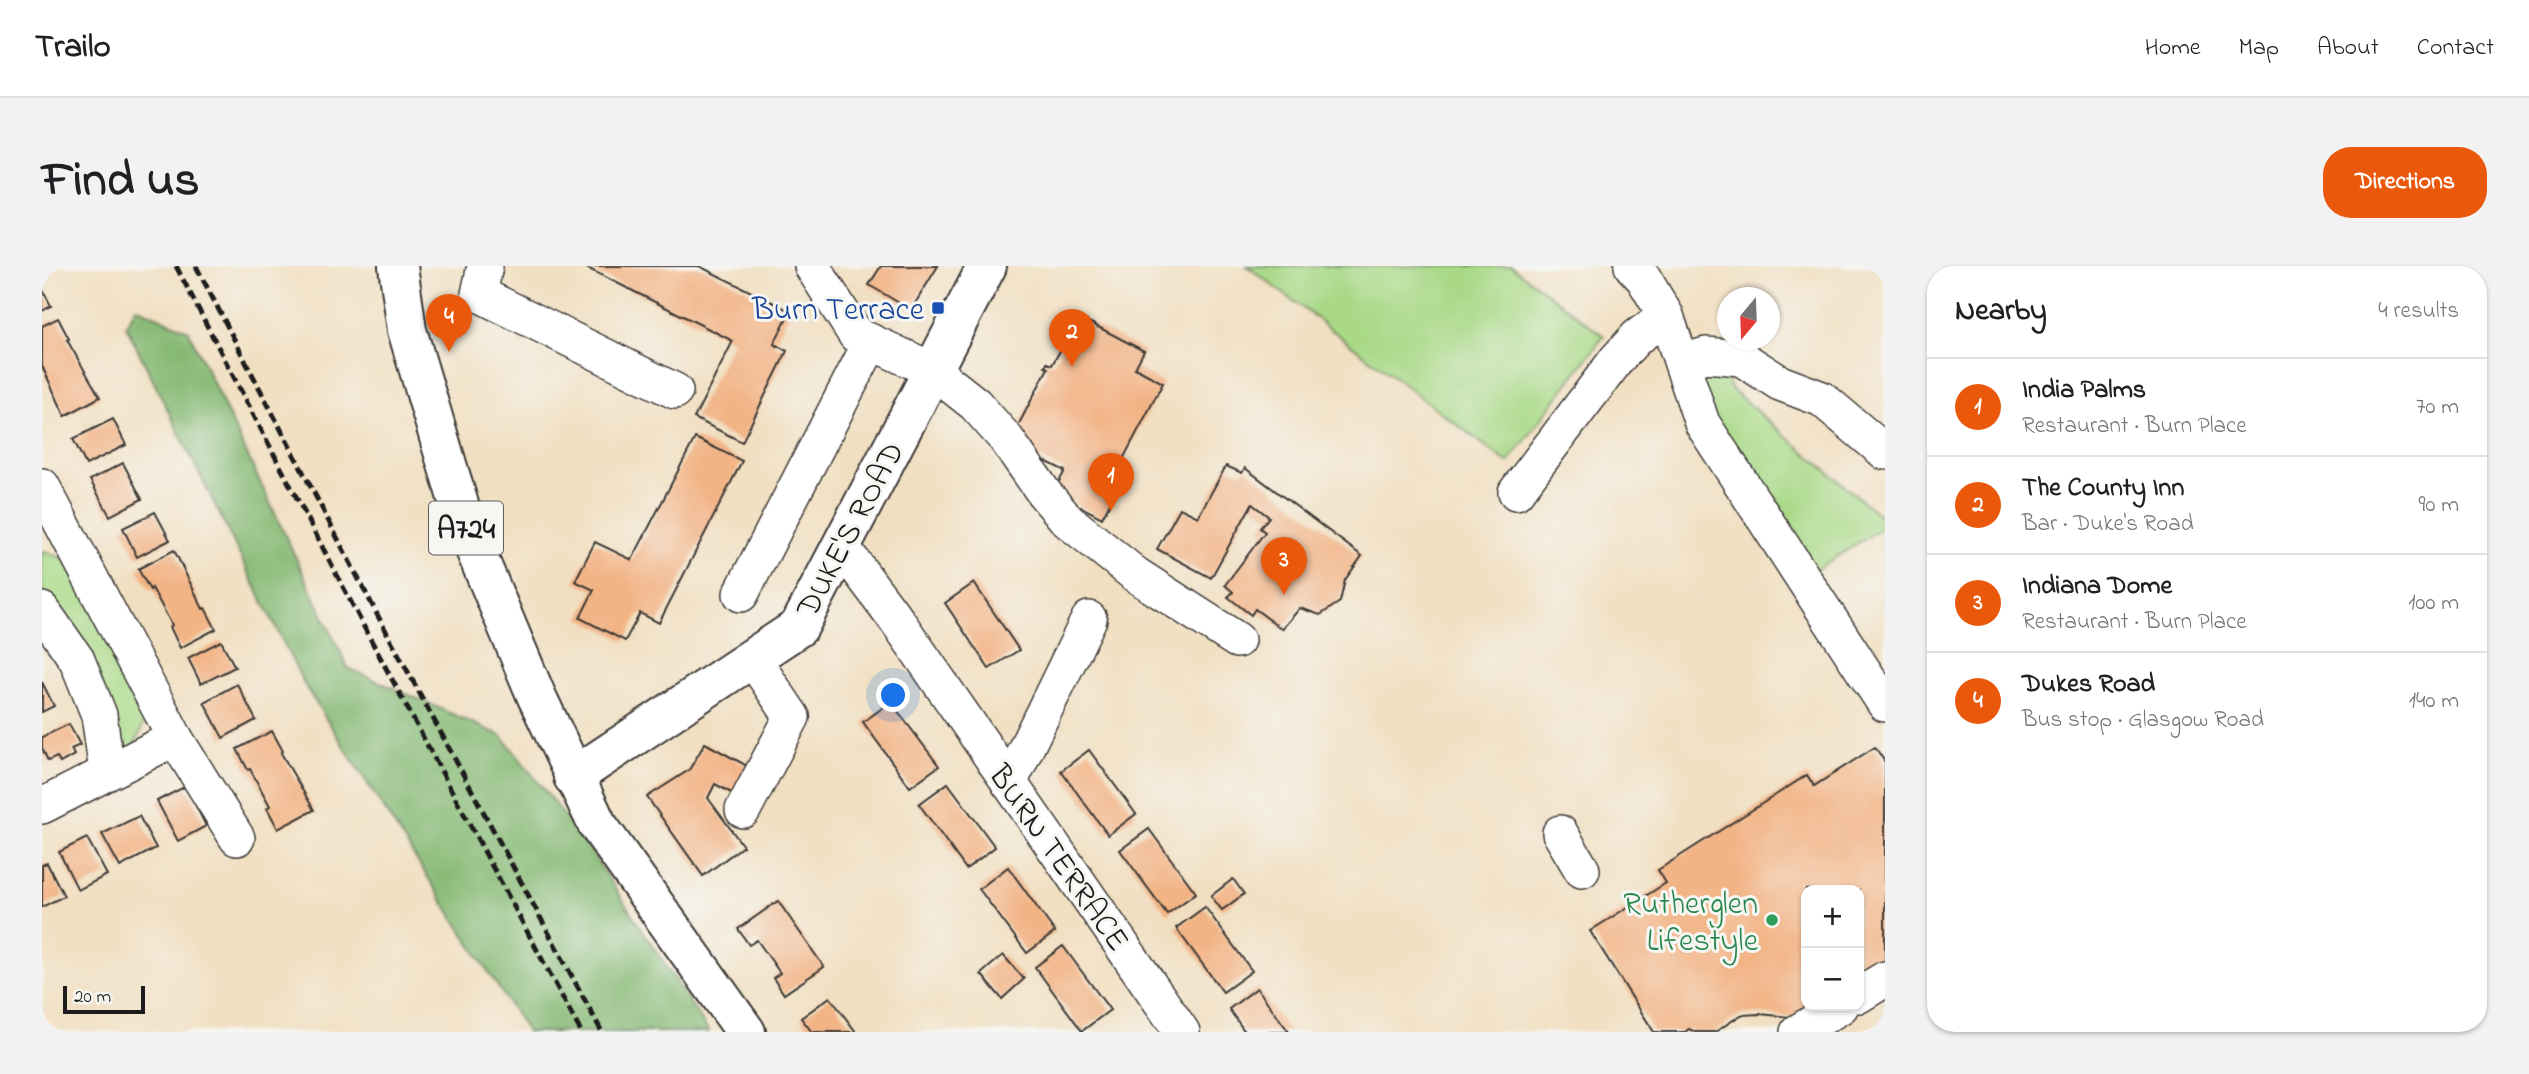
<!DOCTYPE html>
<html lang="en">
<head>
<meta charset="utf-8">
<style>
	:root { --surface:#fff; --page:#f2f2f2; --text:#202124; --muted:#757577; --line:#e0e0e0; --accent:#ea580c }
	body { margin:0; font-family:"Indie Flower",sans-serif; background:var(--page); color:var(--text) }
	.controls { position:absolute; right:21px; bottom:21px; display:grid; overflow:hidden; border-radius:14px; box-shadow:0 2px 5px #0004 }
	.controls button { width:63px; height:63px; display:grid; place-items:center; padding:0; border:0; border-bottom:2px solid var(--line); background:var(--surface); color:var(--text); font:35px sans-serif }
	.compass { position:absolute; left:1675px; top:21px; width:63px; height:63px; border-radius:50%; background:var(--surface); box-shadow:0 2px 5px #0004; rotate:199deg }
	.scale { position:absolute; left:21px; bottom:18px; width:82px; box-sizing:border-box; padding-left:7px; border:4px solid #1c1c1c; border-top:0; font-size:19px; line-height:24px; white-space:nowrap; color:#1c1c1c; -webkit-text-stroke:5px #f6f6f2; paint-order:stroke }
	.you { position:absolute; left:852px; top:430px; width:24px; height:24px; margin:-18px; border:5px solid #fff; border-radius:50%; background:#1a73e8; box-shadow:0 0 0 10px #1a73e833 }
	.badge { display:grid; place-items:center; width:46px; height:46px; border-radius:50%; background:var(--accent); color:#fff; font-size:23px; font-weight:700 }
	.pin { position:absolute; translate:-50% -58px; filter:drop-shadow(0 2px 4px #0008) }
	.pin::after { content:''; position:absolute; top:37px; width:24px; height:21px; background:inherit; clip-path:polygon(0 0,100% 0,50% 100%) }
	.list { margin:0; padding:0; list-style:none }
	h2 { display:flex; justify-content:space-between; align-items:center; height:91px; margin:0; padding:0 28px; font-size:30px }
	h2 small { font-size:23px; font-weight:400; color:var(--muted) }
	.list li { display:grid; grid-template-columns:46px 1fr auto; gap:21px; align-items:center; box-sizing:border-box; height:98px; padding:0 28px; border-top:2px solid var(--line) }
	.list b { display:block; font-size:26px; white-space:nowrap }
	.list p { margin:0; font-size:23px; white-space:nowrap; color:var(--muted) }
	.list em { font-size:23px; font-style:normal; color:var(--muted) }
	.map { position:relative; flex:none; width:1843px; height:766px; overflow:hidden; border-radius:28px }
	header { display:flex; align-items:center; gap:42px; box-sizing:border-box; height:98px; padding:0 35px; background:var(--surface); border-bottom:2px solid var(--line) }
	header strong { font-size:33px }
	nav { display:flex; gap:38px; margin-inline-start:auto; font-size:24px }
	.intro { display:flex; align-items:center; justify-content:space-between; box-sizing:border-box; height:168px; padding:0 42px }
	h1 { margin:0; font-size:49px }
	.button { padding:18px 32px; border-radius:28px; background:var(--accent); color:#fff; font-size:24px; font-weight:700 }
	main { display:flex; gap:42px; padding:0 42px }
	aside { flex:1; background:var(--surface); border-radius:28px; box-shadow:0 2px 5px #0004 }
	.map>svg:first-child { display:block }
</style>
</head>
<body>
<header>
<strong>Trailo</strong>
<nav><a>Home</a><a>Map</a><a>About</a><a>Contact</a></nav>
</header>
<div class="intro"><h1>Find us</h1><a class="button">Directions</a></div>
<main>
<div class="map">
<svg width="1843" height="766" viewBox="0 0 1843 766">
	<rect width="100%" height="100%" fill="#f6f6f2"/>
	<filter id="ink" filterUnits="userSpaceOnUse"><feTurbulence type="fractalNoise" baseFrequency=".0143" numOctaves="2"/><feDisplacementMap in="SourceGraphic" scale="14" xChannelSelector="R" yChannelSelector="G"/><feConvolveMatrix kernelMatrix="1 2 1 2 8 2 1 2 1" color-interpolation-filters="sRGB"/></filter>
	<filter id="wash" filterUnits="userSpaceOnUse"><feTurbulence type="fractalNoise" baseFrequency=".00686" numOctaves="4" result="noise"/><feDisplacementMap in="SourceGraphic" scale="28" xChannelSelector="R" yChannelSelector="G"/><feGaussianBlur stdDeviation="1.57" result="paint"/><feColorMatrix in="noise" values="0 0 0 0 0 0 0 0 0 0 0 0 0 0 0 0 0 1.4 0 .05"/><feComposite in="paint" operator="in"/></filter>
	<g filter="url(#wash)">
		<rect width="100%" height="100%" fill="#f1dfc1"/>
		<g fill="#a9d987" stroke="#627a52" stroke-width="2">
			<path d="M1205 0H1469L1562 70 1466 197Z"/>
			<path d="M1665 109 1683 110 1690 124 1843 254V260L1772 305 1666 151 1657 116Z"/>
			<path d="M0 285 24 293 106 447 92 481 77 488 14 344 0 326Z"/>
		</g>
		<path fill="#86b974" stroke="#516a48" stroke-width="2" d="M94 41 146 64 306 402 460 470 542 575 667 766H485L263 420 84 60Z"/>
		<g id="blocks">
			<g fill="#f2b485">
				<path d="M541 0H657L748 45 732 78 745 85 700 176 652 152 691 75Z"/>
				<path d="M839 0H896L869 44 827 19Z"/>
				<path d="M0 22 9 40 0 45Z"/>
				<path d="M1037 51 1102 85 1093 102 1121 117 1079 197 1087 201 1060 252 1011 226 1023 205 967 177 1006 102 1003 101 1005 97 1010 99Z"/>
				<path d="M16 52 27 73 25 74 58 131 23 150 0 100V60Z"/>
				<path d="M71 153 84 179 44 199 31 173Z"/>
				<path d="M653 172 700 195 617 357 598 347 583 375 538 352 552 324 533 315 553 276 590 294Z"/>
				<path d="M81 197 100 233 68 250 48 214Z"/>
				<path d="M1184 200 1200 207 1203 202 1320 290 1303 314 1298 336 1278 349 1258 342 1240 363 1213 343 1209 349 1186 331 1191 326 1183 319 1223 266 1218 262 1227 251 1210 238 1169 312 1115 283 1138 242 1156 251Z"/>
				<path d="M113 246 128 274 95 291 81 262Z"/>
				<path d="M132 284 161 343 163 342 174 363 138 382 128 361 130 359 110 322 108 324 96 303Z"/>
				<path d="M932 317 977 384 947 403 903 337Z"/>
				<path d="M179 375 193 401 159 418 146 392Z"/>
				<path d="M0 416 12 440 0 446Z"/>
				<path d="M195 418 214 454 181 472 162 436Z"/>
				<path d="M849 436 897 500 868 521 821 456Z"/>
				<path d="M27 458 38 479 29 483 32 489 18 497 15 491 6 495 0 482V471Z"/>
				<path d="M230 465 241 485 239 487 272 544 236 563 225 542 228 540 208 503 206 504 195 483Z"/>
				<path d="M663 477 707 501 693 529 673 518 666 532 701 580 661 610 605 531 647 504Z"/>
				<path d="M1833 481 1843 496V698L1817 714V624H1764V740H1777L1757 752 1718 748 1699 749 1673 766H1653L1647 763 1643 766H1612L1548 665 1624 617 1616 604 1765 509 1772 520Z"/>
				<path d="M1047 484 1094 548 1066 569 1019 505Z"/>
				<path d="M906 517 953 581 924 603 877 538Z"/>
				<path d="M144 520 164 560 136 575 115 535Z"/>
				<path d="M97 550 114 582 78 601 60 568Z"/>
				<path d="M1107 563 1154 627 1125 648 1078 584Z"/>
				<path d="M45 572 65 609 36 624 17 586Z"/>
				<path d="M5 597 22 630 0 641V599Z"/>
				<path d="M966 601 1013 666 985 687 937 623Z"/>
				<path d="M1191 613 1202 628 1180 644 1169 630Z"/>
				<path d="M736 635 782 701 742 728 731 712 738 707 715 674 707 679 696 663Z"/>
				<path d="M1163 641 1210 705 1181 726 1134 662Z"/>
				<path d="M1021 680 1068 744 1040 765 993 701Z"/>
				<path d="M961 689 982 713 960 733 939 708Z"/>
				<path d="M1215 722 1247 766H1203L1187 743Z"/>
				<path d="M788 731 814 766H770L759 752Z"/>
			</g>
		</g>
	</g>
	<g filter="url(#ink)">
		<use href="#blocks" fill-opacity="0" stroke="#3c3935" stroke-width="2"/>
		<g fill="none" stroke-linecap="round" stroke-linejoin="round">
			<g stroke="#3c3935" stroke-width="38">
				<g id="minor">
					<path d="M443 0 437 28 633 125"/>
					<path d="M770 0 814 69 890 104 933 138 965 174 1002 227 1025 254 1094 309 1195 374"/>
					<path d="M1590 0 1602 13 1624 50 1660 157 1843 438"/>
					<path d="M1640 96 1664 89 1699 92 1738 117 1780 133 1843 186"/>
					<path d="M0 220 133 472 0 540"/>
					<path d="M1474 226 1575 93 1595 71 1624 50"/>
					<path d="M799 280 856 356 1140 766"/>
					<path d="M699 328 829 76"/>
					<path d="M0 344 35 394 57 449 65 506"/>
					<path d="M133 472 195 572"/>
					<path d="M967 517 1047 353"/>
					<path d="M701 544 750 451 711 393"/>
					<path d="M1518 567 1540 604"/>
					<path d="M1817 729 1843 713"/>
					<path d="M1756 766 1799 740"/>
				</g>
			</g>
			<g stroke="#3c3935" stroke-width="42">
				<g id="major">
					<path d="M356 0 365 64 424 262 494 429 555 558 704 766"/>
					<path d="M531 511 757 361 945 0"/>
				</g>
			</g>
			<use href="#minor" stroke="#fff" stroke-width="35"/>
			<use href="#major" stroke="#fff" stroke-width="38"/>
			<g stroke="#1c1c1c" stroke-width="5" stroke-dasharray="10 5" stroke-linecap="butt">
				<path d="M134 0 322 361 539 766"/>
				<path d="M154 0 337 352 560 766"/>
			</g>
		</g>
	</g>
	<rect fill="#1a4fb4" stroke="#f6f6f2" stroke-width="2.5" x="889" y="35" width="14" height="14" rx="3.5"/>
	<circle fill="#2e9e5b" stroke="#f6f6f2" stroke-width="2.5" cx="1730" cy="654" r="7"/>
	<g text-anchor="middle" stroke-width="6" stroke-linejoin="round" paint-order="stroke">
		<rect fill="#f6f6f2" stroke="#5d5d5c" stroke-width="2" x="387" y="235.5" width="74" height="53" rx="5"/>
		<g font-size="30" font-weight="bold" fill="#1c1c1c">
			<text x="424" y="272">A724</text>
		</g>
		<g font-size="32" fill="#164399" stroke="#f6f6f2" text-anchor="end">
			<text x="882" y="53">Burn Terrace</text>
		</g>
		<g font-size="32" fill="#1c1c1c" stroke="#f6f6f2">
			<text transform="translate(807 263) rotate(-62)" y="11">DUKE'S ROAD</text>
			<text transform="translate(1018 591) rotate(55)" y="11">BURN TERRACE</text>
		</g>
		<g font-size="32" fill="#27864d" stroke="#f6f6f2" text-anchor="end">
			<text x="1716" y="647">Rutherglen<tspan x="1716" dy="37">Lifestyle</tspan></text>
		</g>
	</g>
</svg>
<div class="controls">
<button>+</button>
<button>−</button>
</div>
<svg class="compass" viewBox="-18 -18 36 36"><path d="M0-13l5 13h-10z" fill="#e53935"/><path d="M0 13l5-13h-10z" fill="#757577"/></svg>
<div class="scale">20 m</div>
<div class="you"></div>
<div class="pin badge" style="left:1069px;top:245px">1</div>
<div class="pin badge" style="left:1030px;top:101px">2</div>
<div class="pin badge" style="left:1242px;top:329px">3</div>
<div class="pin badge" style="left:407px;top:86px">4</div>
</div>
<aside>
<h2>Nearby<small>4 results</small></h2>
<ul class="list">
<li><span class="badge">1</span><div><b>India Palms</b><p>Restaurant · Burn Place</p></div><em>70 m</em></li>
<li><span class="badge">2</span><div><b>The County Inn</b><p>Bar · Duke's Road</p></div><em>90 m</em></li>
<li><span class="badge">3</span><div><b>Indiana Dome</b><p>Restaurant · Burn Place</p></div><em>100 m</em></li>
<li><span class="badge">4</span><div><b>Dukes Road</b><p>Bus stop · Glasgow Road</p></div><em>140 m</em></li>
</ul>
</aside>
</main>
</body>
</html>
